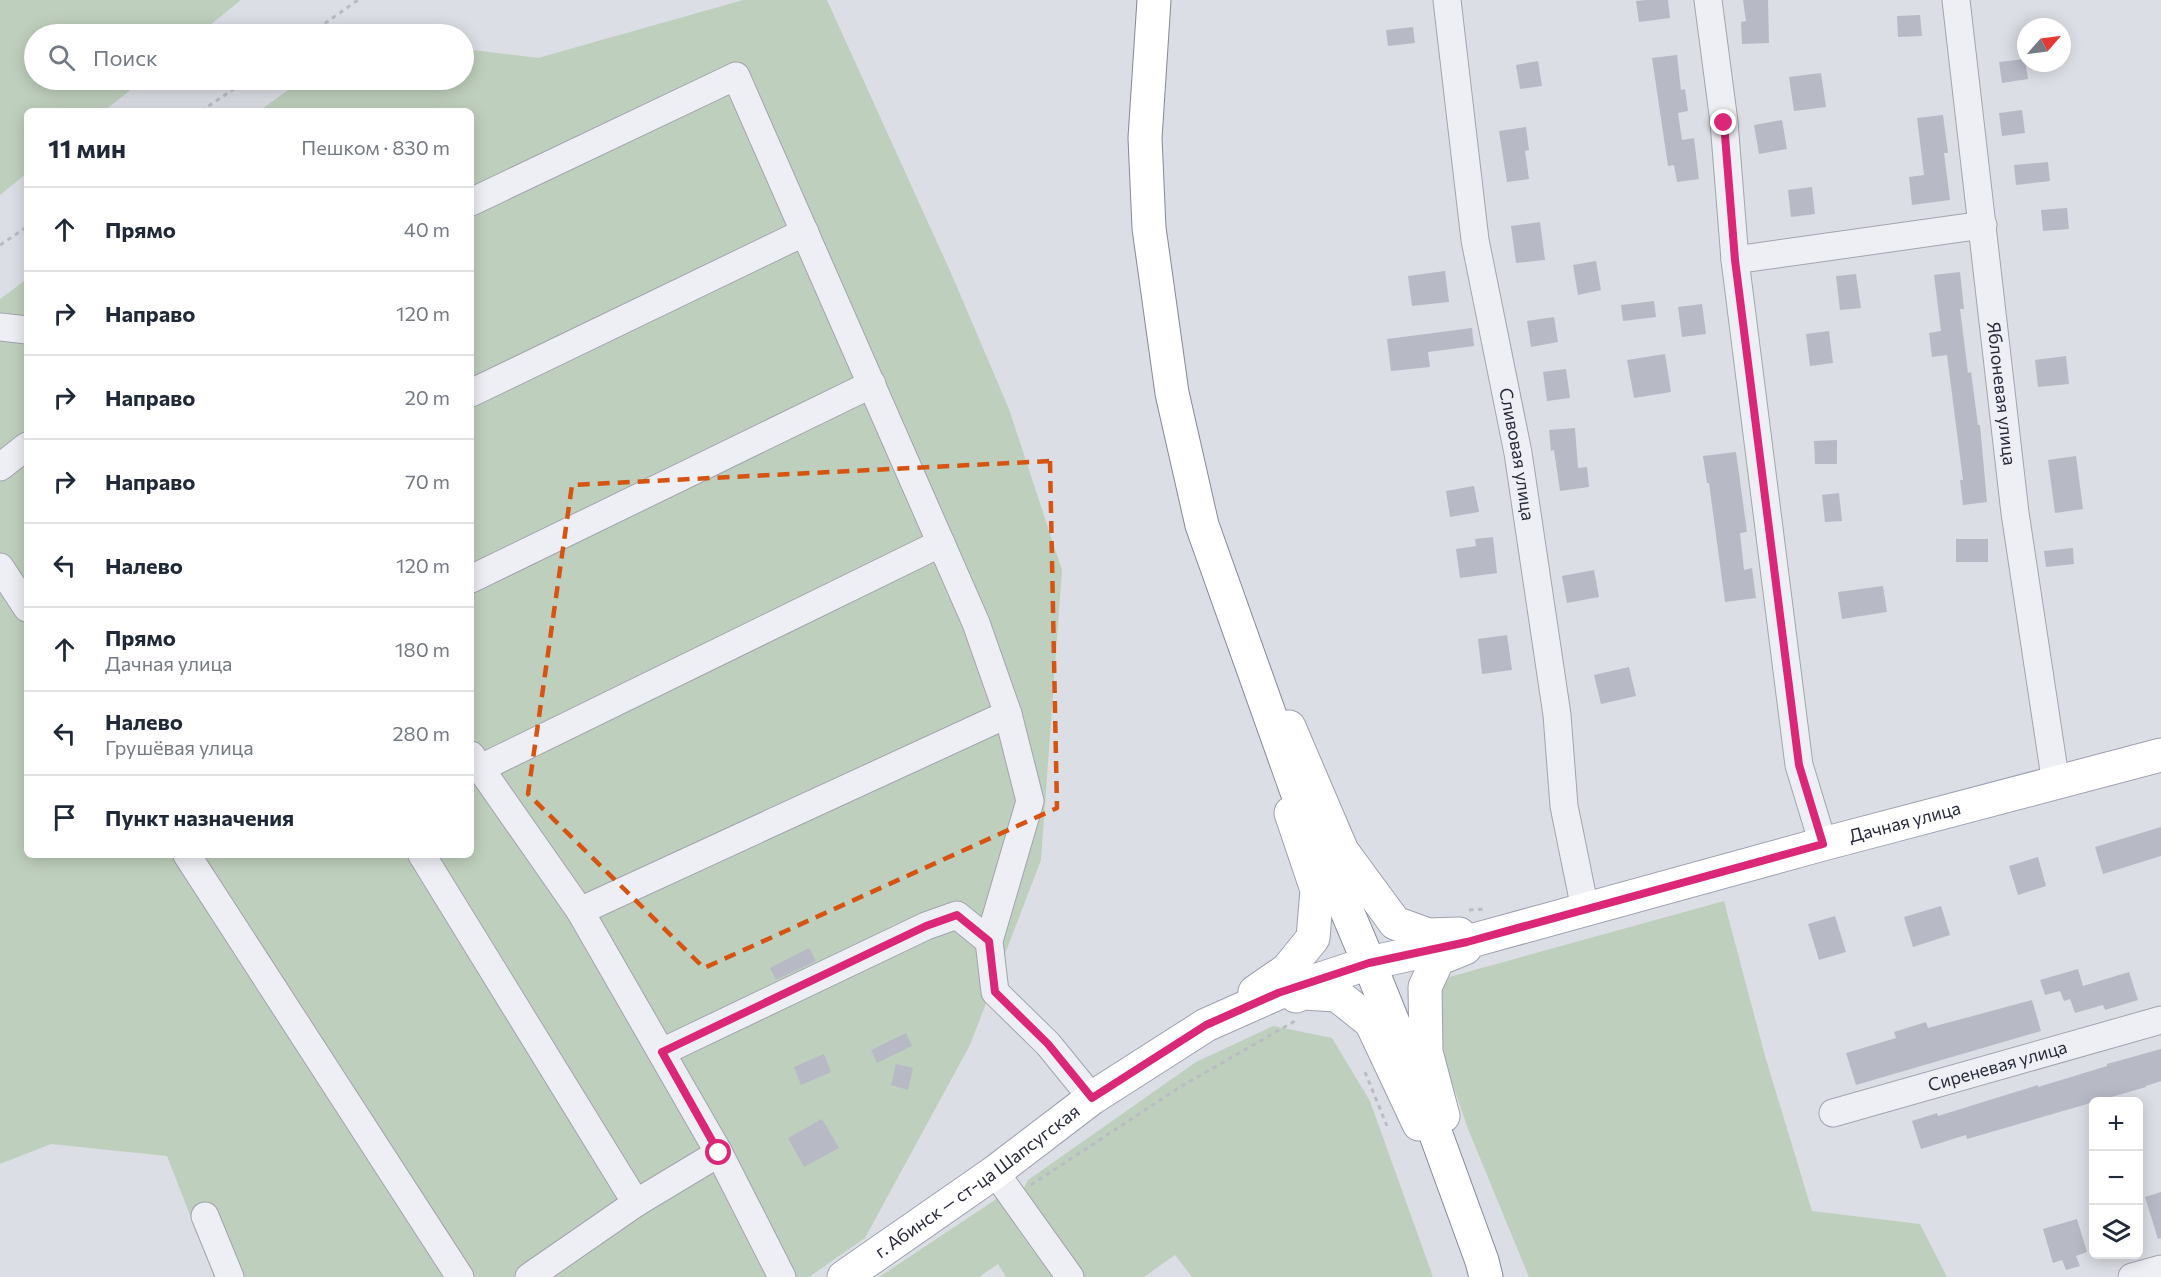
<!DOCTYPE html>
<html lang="ru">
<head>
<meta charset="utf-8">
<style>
	:root { --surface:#fff; --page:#f6f6f7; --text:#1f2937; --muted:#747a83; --line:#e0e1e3 }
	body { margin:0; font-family:Commissioner,sans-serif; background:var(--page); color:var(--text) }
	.controls { position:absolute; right:18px; bottom:18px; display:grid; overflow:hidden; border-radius:9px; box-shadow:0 3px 15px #0003 }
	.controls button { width:54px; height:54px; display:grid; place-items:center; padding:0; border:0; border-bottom:2px solid var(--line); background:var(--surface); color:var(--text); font:30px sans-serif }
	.compass { position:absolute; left:2017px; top:18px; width:54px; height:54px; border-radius:50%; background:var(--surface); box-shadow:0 3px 15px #0003; rotate:62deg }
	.stop { position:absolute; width:18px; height:18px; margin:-14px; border:4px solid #db2777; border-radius:50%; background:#fff }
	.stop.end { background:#db2777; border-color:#fff; box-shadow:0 2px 6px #0008 }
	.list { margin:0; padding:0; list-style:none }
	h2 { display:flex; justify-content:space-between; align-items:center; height:78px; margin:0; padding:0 24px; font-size:26px }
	h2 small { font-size:20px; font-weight:400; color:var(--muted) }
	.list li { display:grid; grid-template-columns:39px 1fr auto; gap:18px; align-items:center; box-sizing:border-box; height:84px; padding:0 24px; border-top:2px solid var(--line) }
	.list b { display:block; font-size:22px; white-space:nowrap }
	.list p { margin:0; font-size:20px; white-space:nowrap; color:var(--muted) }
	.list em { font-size:20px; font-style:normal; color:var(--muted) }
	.icon { flex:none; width:33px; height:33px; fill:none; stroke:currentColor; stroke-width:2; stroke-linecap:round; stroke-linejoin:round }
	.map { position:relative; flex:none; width:2161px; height:1277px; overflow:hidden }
	.search { position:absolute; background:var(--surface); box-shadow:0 3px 15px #0003; left:24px; top:24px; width:450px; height:66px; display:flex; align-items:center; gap:15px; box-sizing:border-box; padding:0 21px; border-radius:33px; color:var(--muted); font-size:22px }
	.panel { position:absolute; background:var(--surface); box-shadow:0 3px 15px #0003; left:24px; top:108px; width:450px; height:750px; border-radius:9px }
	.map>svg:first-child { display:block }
</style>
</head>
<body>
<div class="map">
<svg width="2161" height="1277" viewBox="0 0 2161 1277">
	<rect width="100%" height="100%" fill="#dcdee5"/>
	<g fill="#bfcfbd">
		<path d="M0 0H241L199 34H34V80H143L104 111H27V173L0 195Z"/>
		<path d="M743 0H827L951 273 1009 409 1062 570 1041 860 970 1045 865 1238 809 1277H214L167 1156 51 1144 0 1164V299L27 279V855H471V111H259L295 85 309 80H464V49L538 58Z"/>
		<path d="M1724 901 1765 1056 1812 1211 1920 1224 1947 1277H1529L1468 1129 1429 1015 1442 979Z"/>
		<path d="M1273 1026 1332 1038 1370 1101 1433 1277H1192L1175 1255 1144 1277H1083L1021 1194 1028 1180 1196 1062Z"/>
		<path d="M998 1198 1056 1277H1006L998 1264 979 1277H879Z"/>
	</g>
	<g fill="#b7b9c5">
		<path d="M1646 0H1668L1670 18 1639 22 1636 1Z"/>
		<path d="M1743 0H1768L1769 43 1742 44 1741 22 1746 21Z"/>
		<path d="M1920 15 1922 36 1898 37 1897 16Z"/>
		<path d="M1413 27 1415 43 1388 46 1386 30Z"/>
		<path d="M1677 55 1681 90 1685 89 1688 111 1678 113 1682 140 1694 138 1699 179 1677 182 1674 165 1668 166 1652 58Z"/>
		<path d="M2025 59 2028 79 2002 83 1999 62Z"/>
		<path d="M1538 61 1542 86 1520 89 1516 65Z"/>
		<path d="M1821 73 1826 107 1794 111 1789 77Z"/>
		<path d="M2022 110 2025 133 2002 136 1999 113Z"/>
		<path d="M1943 115 1948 153H1944L1950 200 1912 205 1909 177 1924 175 1917 118Z"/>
		<path d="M1782 120 1787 149 1759 154 1754 125Z"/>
		<path d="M1526 127 1529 150 1525 151 1529 179 1507 182 1499 131Z"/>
		<path d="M2048 162 2050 181 2016 185 2014 165Z"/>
		<path d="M1812 187 1815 214 1791 217 1788 190Z"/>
		<path d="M2067 208 2069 229 2043 231 2041 210Z"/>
		<path d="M1540 222 1545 260 1516 263 1511 226Z"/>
		<path d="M1596 261 1601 290 1578 295 1573 265Z"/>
		<path d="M1445 271 1449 302 1412 306 1408 276Z"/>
		<path d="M1960 272 1964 309H1960L1968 373 1971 372 1978 425H1980L1987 502 1963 505 1960 480H1963L1947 355 1932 357 1929 333 1941 331 1934 275Z"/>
		<path d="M1856 274 1861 308 1840 310 1836 276Z"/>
		<path d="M1654 301 1656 317 1623 321 1621 305Z"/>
		<path d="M1702 304 1706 334 1682 337 1678 307Z"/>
		<path d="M1554 317 1558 342 1531 347 1527 321Z"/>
		<path d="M1472 328 1474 346 1428 352 1430 367 1391 371 1387 339Z"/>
		<path d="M1829 331 1833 363 1810 366 1806 334Z"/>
		<path d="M1665 354 1671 392 1634 398 1627 360Z"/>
		<path d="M2066 356 2069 384 2038 387 2035 360Z"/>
		<path d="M1566 369 1570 398 1547 401 1543 372Z"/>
		<path d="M1575 428 1578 468 1587 467 1589 487 1560 491 1554 450 1551 451 1549 430Z"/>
		<path d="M1837 440V464H1815L1814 441Z"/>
		<path d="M1736 452 1747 532 1740 533 1744 570 1752 568 1756 598 1725 602 1709 483H1707L1703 456Z"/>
		<path d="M2076 456 2083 509 2055 513 2048 460Z"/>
		<path d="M1474 486 1479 512 1450 517 1446 491Z"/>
		<path d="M1839 493 1842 521 1825 522 1822 495Z"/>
		<path d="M1493 537 1497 573 1460 578 1456 549 1476 546 1475 539Z"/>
		<rect x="1956" y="539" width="32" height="23"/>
		<path d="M2073 548 2074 564 2046 567 2044 551Z"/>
		<path d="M1594 570 1599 597 1567 603 1562 576Z"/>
		<path d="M1883 586 1887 612 1842 619 1838 592Z"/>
		<path d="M1507 635 1512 670 1482 674 1478 639Z"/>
		<path d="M1629 667 1636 696 1601 704 1594 675Z"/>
		<path d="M2161 827V856L2103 874 2095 847Z"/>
		<path d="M2038 857 2046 886 2018 895 2009 866Z"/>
		<path d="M1941 906 1950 935 1913 947 1904 917Z"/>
		<path d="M1835 916 1846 952 1819 960 1808 924Z"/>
		<path d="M809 948 816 961 776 980 770 968Z"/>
		<path d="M2078 969 2083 986 2129 972 2138 1000 2105 1010 2103 1005 2075 1013 2070 999 2064 1001 2060 991 2045 995 2040 980Z"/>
		<path d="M2032 1000 2041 1031 1856 1085 1846 1053 1896 1038 1894 1032 1926 1022 1928 1028Z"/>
		<path d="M906 1033 912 1046 877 1063 871 1050Z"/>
		<path d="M2161 1049V1081L2146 1086V1087L1967 1139 1966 1135 1921 1149 1912 1121 1937 1113 1938 1116 2038 1085V1087L2107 1066V1064Z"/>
		<path d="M824 1054 831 1072 801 1085 794 1067Z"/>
		<path d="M896 1064 913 1068 908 1090 891 1085Z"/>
		<path d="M822 1119 839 1148 804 1167 788 1138Z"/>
		<path d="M2161 1192V1238L2158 1239 2145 1197Z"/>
		<path d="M2077 1219 2087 1252 2076 1256 2080 1266 2066 1270 2062 1260 2053 1263 2043 1229Z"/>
	</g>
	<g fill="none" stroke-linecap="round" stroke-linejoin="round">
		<g stroke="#a2a4af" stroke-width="29">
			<g id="minor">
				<path id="s1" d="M1447 0 1475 240 1518 453 1557 715 1564 806 1585 909"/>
				<path d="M1708 0 1724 122 1735 260 1799 765 1823 844"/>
				<path id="s2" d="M1956 0 2015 513 2056 784"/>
				<path d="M471 202 736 76 976 623 1008 714 1030 801 989 941 995 992 1048 1044 1092 1098"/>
				<path d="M1735 260 1983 225"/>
				<path d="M0 327 27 330"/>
				<path d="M471 393 805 232"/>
				<path d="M0 467 27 446"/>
				<path d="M0 567 27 608"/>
				<path d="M471 579 872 384"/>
				<path d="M471 755 580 911 719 1153 782 1277"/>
				<path d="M479 769 941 543"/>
				<path d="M187 855 460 1277"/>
				<path d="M422 855 636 1203"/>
				<path d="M580 911 1008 714"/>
				<path d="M662 1052 926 926 957 915 989 941"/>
				<path id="s3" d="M1833 1113 2161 1020"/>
				<path d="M995 1172 1070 1277"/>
				<path d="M205 1216 230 1277"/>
				<path d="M529 1277 636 1203 719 1153"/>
				<path d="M2132 1277 2161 1269"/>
			</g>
		</g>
		<g stroke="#9ca0b0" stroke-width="35">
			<g id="major">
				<path d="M1289 727 1342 851 1395 923 1428 935 1459 934"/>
				<path d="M1255 992 1287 970 1313 938 1317 890 1291 813"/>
				<path d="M1296 996 1303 993 1337 995 1371 1022 1419 1124"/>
				<path d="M1443 1116 1426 1052 1425 987 1438 959 1465 948"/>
				<path id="s4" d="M844 1277 995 1172 1092 1098 1206 1025 1278 993 1369 963 1467 942 1823 844 2161 755"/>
			</g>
		</g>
		<g stroke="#84899b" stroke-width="35">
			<path id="highway" d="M1154 0 1145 138 1149 228 1172 393 1202 525 1301 803 1369 963 1415 1077 1482 1261 1486 1277"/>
		</g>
		<g stroke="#babcc4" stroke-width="3" stroke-dasharray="4.5 4.5" stroke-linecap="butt">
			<path d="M310 34 358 0"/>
			<path d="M201 111 247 80"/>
			<path d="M0 245 27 227"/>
			<path d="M1469 910 1486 909"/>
			<path d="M1365 1072 1387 1126"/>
			<path d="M1031 1185 1180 1087 1295 1021"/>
		</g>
		<use href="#minor" stroke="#eeeff4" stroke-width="27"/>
		<use href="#major" stroke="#fff" stroke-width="33"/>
		<use href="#highway" stroke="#fff" stroke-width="33"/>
	</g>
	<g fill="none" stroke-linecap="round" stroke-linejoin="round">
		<path stroke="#db2777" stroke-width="8" d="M719 1153 662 1052 926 926 957 915 989 941 995 992 1048 1044 1092 1098 1206 1025 1278 993 1369 963 1467 942 1823 844 1799 765 1735 260 1724 123"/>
	</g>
	<path fill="none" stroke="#d55411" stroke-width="4.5" stroke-dasharray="12 8" stroke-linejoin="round" d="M1050 461 1057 808 704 968 528 794 572 485Z"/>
	<g text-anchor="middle" stroke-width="4.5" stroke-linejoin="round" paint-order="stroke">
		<g font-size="18" fill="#272a3b" stroke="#ebedf3">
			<text dy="6" stroke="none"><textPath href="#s2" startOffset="396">Яблоневая улица</textPath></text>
			<text dy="6" stroke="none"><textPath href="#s1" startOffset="460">Сливовая улица</textPath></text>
			<text dy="6" stroke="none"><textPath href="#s4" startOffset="1170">Дачная улица</textPath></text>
			<text dy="6" stroke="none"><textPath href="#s3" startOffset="171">Сиреневая улица</textPath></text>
			<text dy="6" stroke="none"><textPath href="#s4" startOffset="164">г. Абинск — ст-ца Шапсугская</textPath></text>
		</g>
	</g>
</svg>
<div class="controls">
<button>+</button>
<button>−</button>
<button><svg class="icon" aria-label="layers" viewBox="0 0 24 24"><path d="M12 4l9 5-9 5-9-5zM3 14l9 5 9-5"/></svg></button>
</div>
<svg class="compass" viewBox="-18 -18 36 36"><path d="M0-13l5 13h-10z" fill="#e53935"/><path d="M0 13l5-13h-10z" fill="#747a83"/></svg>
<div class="stop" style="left:719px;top:1153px"></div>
<div class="stop end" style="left:1724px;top:123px"></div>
<div class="search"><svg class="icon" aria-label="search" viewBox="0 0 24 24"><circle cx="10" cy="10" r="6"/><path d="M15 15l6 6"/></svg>Поиск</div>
<section class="panel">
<h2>11 мин<small>Пешком · 830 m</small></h2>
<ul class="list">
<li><svg class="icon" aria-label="ahead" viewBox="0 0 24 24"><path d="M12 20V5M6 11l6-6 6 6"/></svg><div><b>Прямо</b></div><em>40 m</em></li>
<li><svg class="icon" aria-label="right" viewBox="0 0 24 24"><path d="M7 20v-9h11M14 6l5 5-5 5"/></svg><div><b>Направо</b></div><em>120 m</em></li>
<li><svg class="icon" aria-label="right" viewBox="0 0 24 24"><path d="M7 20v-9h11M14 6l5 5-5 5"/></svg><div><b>Направо</b></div><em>20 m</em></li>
<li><svg class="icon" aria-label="right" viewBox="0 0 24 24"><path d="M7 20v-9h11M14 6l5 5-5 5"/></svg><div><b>Направо</b></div><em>70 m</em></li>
<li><svg class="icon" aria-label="left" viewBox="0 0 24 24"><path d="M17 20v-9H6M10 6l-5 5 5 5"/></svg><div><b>Налево</b></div><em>120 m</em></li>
<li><svg class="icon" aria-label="ahead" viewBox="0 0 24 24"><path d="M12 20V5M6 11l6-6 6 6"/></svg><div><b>Прямо</b><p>Дачная улица</p></div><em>180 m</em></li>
<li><svg class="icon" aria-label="left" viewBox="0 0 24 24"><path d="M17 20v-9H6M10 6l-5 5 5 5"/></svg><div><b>Налево</b><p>Грушёвая улица</p></div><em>280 m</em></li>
<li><svg class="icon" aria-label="arrive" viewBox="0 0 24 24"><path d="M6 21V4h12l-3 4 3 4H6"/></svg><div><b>Пункт назначения</b></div></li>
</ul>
</section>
</div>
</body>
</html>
